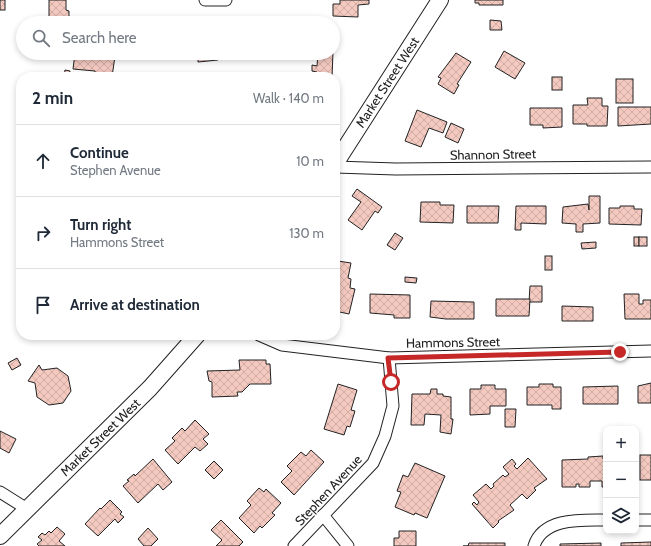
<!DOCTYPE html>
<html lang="en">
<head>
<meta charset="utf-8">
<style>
	:root { --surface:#fff; --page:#f2f2f3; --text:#1f2937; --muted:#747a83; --line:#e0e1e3 }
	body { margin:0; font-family:Cabin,sans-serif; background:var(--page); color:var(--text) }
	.controls { position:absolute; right:12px; bottom:12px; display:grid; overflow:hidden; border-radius:8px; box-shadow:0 2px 6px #0003 }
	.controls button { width:36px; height:36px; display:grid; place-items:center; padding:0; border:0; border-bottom:1px solid var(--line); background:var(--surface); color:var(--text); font:20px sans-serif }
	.stop { position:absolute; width:12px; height:12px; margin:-9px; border:3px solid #c62828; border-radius:50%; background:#fff }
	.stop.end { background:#c62828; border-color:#fff; box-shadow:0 1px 4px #0008 }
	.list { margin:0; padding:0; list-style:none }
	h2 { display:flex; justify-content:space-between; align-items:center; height:52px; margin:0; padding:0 16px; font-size:17px }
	h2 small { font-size:13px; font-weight:400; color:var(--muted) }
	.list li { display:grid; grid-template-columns:26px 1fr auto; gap:12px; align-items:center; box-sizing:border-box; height:72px; padding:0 16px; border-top:1px solid var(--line) }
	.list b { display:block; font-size:15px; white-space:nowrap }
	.list p { margin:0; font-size:13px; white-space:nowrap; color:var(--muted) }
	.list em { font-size:13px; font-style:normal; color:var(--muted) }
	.icon { flex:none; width:22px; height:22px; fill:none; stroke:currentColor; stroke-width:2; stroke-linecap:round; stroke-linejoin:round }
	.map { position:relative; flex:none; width:651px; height:546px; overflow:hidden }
	.search { position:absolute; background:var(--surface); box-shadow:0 2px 6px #0003; left:16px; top:16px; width:324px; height:44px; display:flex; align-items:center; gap:10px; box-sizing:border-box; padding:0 14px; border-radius:22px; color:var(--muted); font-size:15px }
	.panel { position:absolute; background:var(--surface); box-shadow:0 2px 6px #0003; left:16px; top:72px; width:324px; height:268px; border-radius:16px }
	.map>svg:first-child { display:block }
</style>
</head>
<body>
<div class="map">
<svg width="651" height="546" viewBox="0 0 651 546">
	<defs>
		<pattern id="building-cross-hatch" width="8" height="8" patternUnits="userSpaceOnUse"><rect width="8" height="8" fill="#f3c9c0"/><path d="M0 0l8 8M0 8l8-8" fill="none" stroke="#d0aca5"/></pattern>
	</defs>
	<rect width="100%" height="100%" fill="#fff"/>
	<g fill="url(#building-cross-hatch)" stroke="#222">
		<rect x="0" y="0" width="5" height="10"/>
		<path d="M49 0H66V10L69 11V23H49Z"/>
		<path d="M340 0H369V4L358 5V17L333 16V4H340Z"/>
		<path d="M475 0H503V5H479V3H475Z"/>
		<path d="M490 20 501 21 502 30H490Z"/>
		<path d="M504 51 525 63 515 79 495 67Z"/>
		<path d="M333 52 332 77H316L317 72 312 71V65L317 66 318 53Z"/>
		<path d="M75 53 115 56 112 77H95V71L73 69Z"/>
		<path d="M130 53H175V56H131Z"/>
		<path d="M187 53H231V55L218 56V60L198 62V55L187 56Z"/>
		<path d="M456 53 471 62 457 84 459 85 454 94 438 84 441 78 438 77Z"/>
		<path d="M65 70 70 71 69 77H64Z"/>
		<rect x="552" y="77" width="10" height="13"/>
		<rect x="616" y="79" width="17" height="24"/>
		<path d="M587 98H602V106H608L607 126H587V124H573V105H588Z"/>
		<path d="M618 107H651V124L618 126Z"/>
		<path d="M530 108H562V127L543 128V125H530Z"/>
		<path d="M417 110 447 122 443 133 429 128 421 147 405 141Z"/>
		<path d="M451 123 464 129 458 143 445 137Z"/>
		<path d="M357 189 382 207 378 213 375 211 362 230 348 220 361 202 352 196Z"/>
		<path d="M589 196H600V223L583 224V232H576V224L562 223 563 207 588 204 589 210Z"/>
		<path d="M421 202H440V205H454L453 223 420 222Z"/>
		<path d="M467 206H499L498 223H467Z"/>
		<path d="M516 206H546V224L521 223V230H515Z"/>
		<path d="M620 206H634V209H642L641 225 609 224V208H620Z"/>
		<path d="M395 233 403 238 395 250 387 245Z"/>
		<rect x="634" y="237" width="5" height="9"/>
		<rect x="639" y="237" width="8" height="9"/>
		<path d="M596 242V248L582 249 581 243Z"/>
		<rect x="545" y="256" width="7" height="14"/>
		<path d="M338 261 351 263 348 278 351 279 350 288 355 289 349 314 335 311V269L337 270Z"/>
		<path d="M405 277 417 278 416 283 405 282Z"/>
		<path d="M530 286H542V302H529Z"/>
		<path d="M370 294 410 295V318H394V315L370 313Z"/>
		<path d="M624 294H639V304H643V300H651V319H625Z"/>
		<path d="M496 299H530L529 316H496Z"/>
		<path d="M431 301 474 302V319H446L430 317Z"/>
		<path d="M562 306 593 307V321H562Z"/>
		<path d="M17 358 21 365 12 370 8 363Z"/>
		<path d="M239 360H266V364H270L271 384H250L242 392H237L238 396 212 397V382L209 381 207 371 240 370Z"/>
		<path d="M39 365 42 370 57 368 68 376 71 391 63 403 49 405 37 397 35 383 28 381Z"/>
		<path d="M651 383V403H638V386Z"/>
		<path d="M338 384 357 390 351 410 355 411 350 427 347 426 344 435 324 429Z"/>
		<path d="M539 384H553V387H561V409H552V405H527V387H539Z"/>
		<path d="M481 385H495V389H506V406H490V414L470 415V389H481Z"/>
		<path d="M618 386V404H583V387Z"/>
		<path d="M431 389H437V394H443V396L451 397V419H453L451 434 440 432 441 415 425 414 424 425H411L412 394H430Z"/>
		<path d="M505 409H516L515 427H505Z"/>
		<path d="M195 420 209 434 203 439 208 444 200 451 195 447 178 464 165 450 175 441 172 438 182 428 185 431Z"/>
		<path d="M0 431 16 439 9 453 0 448Z"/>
		<path d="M311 450 324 462 294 495 281 482 292 471 287 466 301 452 306 456Z"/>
		<rect x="640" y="455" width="11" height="25"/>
		<path d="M603 456V459H606V487H602V481H590V487H579V484H576V487H562V460L588 459V457Z"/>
		<path d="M528 458 547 479 534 488 536 490 527 499 522 494 510 505 514 510 498 521 499 522 493 528 472 504 474 502 477 505 479 502 473 495 486 484 491 489 494 486 493 484 503 475 505 477 509 474 503 467 512 459 516 464 514 466 517 469Z"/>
		<path d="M153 459 172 482 163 490 158 484 138 503 123 486 129 481 127 480 134 474 135 476Z"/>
		<path d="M214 461 223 470 214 479 205 470Z"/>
		<path d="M415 463 445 476 427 518 415 513 414 515 395 507 401 492 397 491 403 475 408 477Z"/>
		<path d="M259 488 264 492 266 489 281 503 272 513 275 515 262 528 260 526 254 533 239 518 251 505 247 501Z"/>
		<path d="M110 500 122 512 120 514 124 517 118 523 115 519 98 536 85 524 100 508 101 509Z"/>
		<path d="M221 520 243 542 239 546H216L222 540 211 530Z"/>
		<path d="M57 527 65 534 59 541 65 546H39L37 544 42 540 38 537 42 533 45 535 49 531 51 533Z"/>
		<path d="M148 528 158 539 151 546H144L138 539Z"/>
		<path d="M399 531H416V546H394V538H399Z"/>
		<path d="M651 542V546H621V543Z"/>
		<path d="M469 543H505V546H463H468Z"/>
		<path d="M601 543V546H560V544Z"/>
	</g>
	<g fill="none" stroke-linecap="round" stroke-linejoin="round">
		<g stroke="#222" stroke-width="13">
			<g id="street">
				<path d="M205 0H226"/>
				<path d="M335 167 396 169 651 167"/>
				<path d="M259 335 282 345 389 358 651 351"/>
				<path d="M0 492 27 509"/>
				<path d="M323 515 348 546"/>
				<path d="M636 520H651"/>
				<path d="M294 546 373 463 385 436 393 406 389 358"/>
				<path d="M534 546C543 517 583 520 606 520"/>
			</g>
		</g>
		<g stroke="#222" stroke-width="18">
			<g id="secondary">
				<path d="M335 164 440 0"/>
				<path d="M0 536 150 388 197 335"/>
			</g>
		</g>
		<use href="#street" stroke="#fff" stroke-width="11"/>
		<use href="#secondary" stroke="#fff" stroke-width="16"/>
	</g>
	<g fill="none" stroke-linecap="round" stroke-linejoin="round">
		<path stroke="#c62828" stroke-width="5" d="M391 382 388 358 620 352"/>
	</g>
	<g text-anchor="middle" stroke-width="3" stroke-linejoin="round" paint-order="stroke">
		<g font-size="13" fill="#222" stroke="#fff">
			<text transform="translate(387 82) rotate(-57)" y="5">Market Street West</text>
			<text transform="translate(493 154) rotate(-1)" y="5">Shannon Street</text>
			<text transform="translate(453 342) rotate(-1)" y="5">Hammons Street</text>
			<text transform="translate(100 437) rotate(-44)" y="5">Market Street West</text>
			<text transform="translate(328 490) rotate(-47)" y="5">Stephen Avenue</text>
		</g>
	</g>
</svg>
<div class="controls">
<button>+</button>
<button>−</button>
<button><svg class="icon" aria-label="layers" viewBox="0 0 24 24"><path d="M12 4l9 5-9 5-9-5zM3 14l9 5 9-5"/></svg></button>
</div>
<div class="stop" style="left:391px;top:382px"></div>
<div class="stop end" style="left:620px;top:352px"></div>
<div class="search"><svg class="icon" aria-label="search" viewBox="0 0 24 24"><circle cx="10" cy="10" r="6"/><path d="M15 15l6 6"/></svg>Search here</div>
<section class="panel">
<h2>2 min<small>Walk · 140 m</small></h2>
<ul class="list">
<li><svg class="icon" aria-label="ahead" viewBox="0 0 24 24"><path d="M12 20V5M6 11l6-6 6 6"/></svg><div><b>Continue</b><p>Stephen Avenue</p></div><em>10 m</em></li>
<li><svg class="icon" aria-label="right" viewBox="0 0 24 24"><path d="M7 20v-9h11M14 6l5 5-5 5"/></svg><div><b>Turn right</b><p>Hammons Street</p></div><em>130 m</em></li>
<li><svg class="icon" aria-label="arrive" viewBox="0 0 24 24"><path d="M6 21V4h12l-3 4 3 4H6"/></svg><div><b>Arrive at destination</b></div></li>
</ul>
</section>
</div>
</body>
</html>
